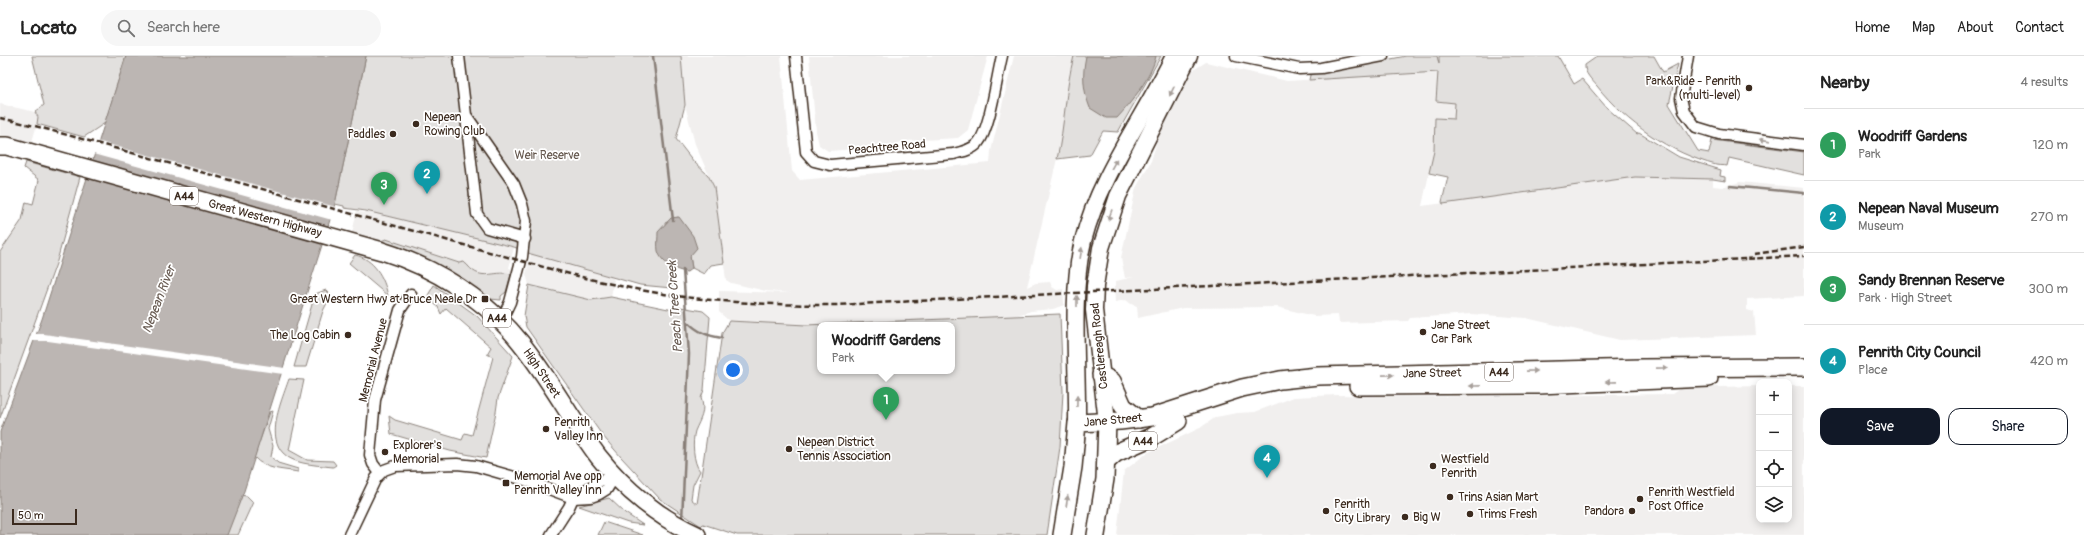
<!DOCTYPE html>
<html lang="en">
<head>
<meta charset="utf-8">
<style>
	:root { --surface:#fff; --page:#f6f6f6; --text:#222; --muted:#767676; --line:#e0e0e0; --accent:#111827 }
	body { margin:0; font-family:Pangolin,sans-serif; background:var(--page); color:var(--text) }
	.controls { position:absolute; right:12px; bottom:12px; display:grid; overflow:hidden; border-radius:8px; box-shadow:0 2px 10px #0003 }
	.controls button { width:36px; height:36px; display:grid; place-items:center; padding:0; border:0; border-bottom:1px solid var(--line); background:var(--surface); color:var(--text); font:20px sans-serif }
	.scale { position:absolute; left:12px; bottom:10px; width:65px; box-sizing:border-box; padding-left:4px; border:2px solid #3b2a1e; border-top:0; font-size:11px; line-height:14px; white-space:nowrap; color:#3b2a1e; -webkit-text-stroke:3px #fff; paint-order:stroke }
	.you { position:absolute; left:733px; top:314px; width:14px; height:14px; margin:-10px; border:3px solid #fff; border-radius:50%; background:#1a73e8; box-shadow:0 0 0 6px #1a73e833 }
	.badge { display:grid; place-items:center; width:26px; height:26px; border-radius:50%; background:var(--accent); color:#fff; font-size:13px; font-weight:700 }
	.pin { position:absolute; translate:-50% -33px; filter:drop-shadow(0 1px 2px #0008) }
	.pin::after { content:''; position:absolute; top:21px; width:14px; height:12px; background:inherit; clip-path:polygon(0 0,100% 0,50% 100%) }
	.popup { position:absolute; left:817px; top:266px; width:138px; height:52px; box-sizing:border-box; display:grid; place-content:center; border-radius:8px; background:var(--surface); filter:drop-shadow(0 1px 3px #0005); font-size:13px; white-space:nowrap; color:var(--muted) }
	.popup b { font-size:15px; color:var(--text) }
	.popup::after { content:''; position:absolute; left:50%; top:100%; margin-left:-8px; border:8px solid transparent; border-top-color:var(--surface) }
	.list { margin:0; padding:0; list-style:none }
	h2 { display:flex; justify-content:space-between; align-items:center; height:52px; margin:0; padding:0 16px; font-size:17px }
	h2 small { font-size:13px; font-weight:400; color:var(--muted) }
	.list li { display:grid; grid-template-columns:26px 1fr auto; gap:12px; align-items:center; box-sizing:border-box; height:72px; padding:0 16px; border-top:1px solid var(--line) }
	.list b { display:block; font-size:15px; white-space:nowrap }
	.list p { margin:0; font-size:13px; white-space:nowrap; color:var(--muted) }
	.list em { font-size:13px; font-style:normal; color:var(--muted) }
	.actions { display:flex; gap:8px; padding:12px 16px }
	.actions a { flex:1; padding:9px 0; border:1px solid var(--accent); border-radius:12px; text-align:center; font-size:14px; color:var(--accent) }
	.actions .main { background:var(--accent); color:#fff }
	.icon { flex:none; width:22px; height:22px; fill:none; stroke:currentColor; stroke-width:2; stroke-linecap:round; stroke-linejoin:round }
	.map { position:relative; flex:none; width:1804px; height:479px; overflow:hidden }
	header { display:flex; align-items:center; gap:24px; box-sizing:border-box; height:56px; padding:0 20px; background:var(--surface); border-bottom:1px solid var(--line) }
	header strong { font-size:19px }
	nav { display:flex; gap:22px; margin-inline-start:auto; font-size:14px }
	.search { width:280px; height:36px; background:var(--page); display:flex; align-items:center; gap:10px; box-sizing:border-box; padding:0 14px; border-radius:22px; color:var(--muted); font-size:15px }
	main { display:flex }
	aside { flex:1; background:var(--surface) }
	.map>svg:first-child { display:block }
</style>
</head>
<body>
<header>
<strong>Locato</strong>
<div class="search"><svg class="icon" aria-label="search" viewBox="0 0 24 24"><circle cx="10" cy="10" r="6"/><path d="M15 15l6 6"/></svg>Search here</div>
<nav><a>Home</a><a>Map</a><a>About</a><a>Contact</a></nav>
</header>
<main>
<div class="map">
<svg width="1804" height="479" viewBox="0 0 1804 479">
	<rect width="100%" height="100%" fill="#fff"/>
	<filter id="ink" filterUnits="userSpaceOnUse"><feTurbulence type="fractalNoise" baseFrequency=".025" numOctaves="2"/><feDisplacementMap in="SourceGraphic" scale="8" xChannelSelector="R" yChannelSelector="G"/><feConvolveMatrix kernelMatrix="1 2 1 2 8 2 1 2 1" color-interpolation-filters="sRGB"/></filter>
	<g filter="url(#ink)">
		<g fill="#f1efee">
			<path d="M681 0H781L792 115 800 124 990 107 991 95 1014 0H1074L1069 18 1063 77 1027 231 1036 227 1050 226 1052 231 1057 234 1063 233 1064 249 1053 253 1031 255 1015 260 806 269 729 265 719 256V235L790 237 766 235 731 227 726 224 714 131 695 88 685 49Z"/>
			<path d="M809 0H988L968 74 958 82 905 85 884 91 828 95 819 89 816 75Z"/>
			<path d="M1206 6 1287 25 1438 16 1436 45 1455 47 1454 63 1435 62 1434 95 1422 150 1635 121 1713 123V130L1722 131 1740 126 1804 132V240L1747 243V254L1754 256 1756 279 1620 284 1526 262 1471 258 1410 262 1408 265 1339 267 1338 259 1314 260 1277 251 1183 252 1138 262 1137 250 1131 248 1126 244 1115 246 1114 230 1116 229V225L1134 221 1125 222 1121 202 1136 132 1151 105 1158 82 1172 53 1192 15Z"/>
			<path d="M0 48 35 56 38 61 37 68 30 93 0 82Z"/>
			<path d="M357 155 365 157 366 155 514 191 509 212 512 213 511 218 505 216 481 219 469 214 464 206 459 207 386 183 381 185 352 177Z"/>
			<path d="M531 198 611 221 614 224 611 241 591 244 529 229 526 218Z"/>
			<path d="M1759 330V464H1789V330H1804V479H1117L1124 415 1147 397 1200 372 1216 361 1237 357 1255 356 1294 341 1337 339 1429 341 1672 338 1681 332Z"/>
		</g>
		<g fill="#e2e0de" stroke="#8e857e" fill-rule="evenodd">
			<path d="M32 0H126L105 67 84 81 37 68 38 61 35 56 44 49Z"/>
			<path d="M366 0H681L685 49 676 83 694 106 708 119 714 131 724 207 711 209 704 218 692 212 685 171 678 161 665 167 672 232 640 229 531 198 514 191 366 155 344 152V150L335 148Z"/>
			<path d="M1074 0H1161L1118 76 1103 75 1090 99 1057 103C1065 69 1065 34 1074 0Z"/>
			<path d="M1406 0H1437L1439 8V0H1558L1574 28 1582 23 1607 52 1637 78 1639 77 1679 101 1721 114 1720 120 1725 121V125L1713 123 1635 121 1443 148 1442 146 1448 121 1429 117 1434 95 1435 62 1454 63 1455 47 1436 45 1438 16 1309 24 1310 19Z"/>
			<path d="M1598 0H1654L1663 16 1678 8 1669 48 1698 95 1709 97 1712 84 1804 96V119L1729 102 1727 110C1723 109 1721 110 1716 109 1670 97 1626 67 1597 30 1592 24 1584 17 1585 9Z"/>
			<path d="M26 106 80 121 57 205 0 362V196L22 164 26 146 33 148 39 124 24 112Z"/>
			<path d="M386 183 459 207 464 206C465 208 467 208 468 210 482 226 493 214 511 218L506 236 501 240V244L490 243 460 222 381 189V185Z"/>
			<path d="M355 199C374 203 384 221 388 240L349 207Z"/>
			<path d="M434 229 477 260 513 300 498 342 496 356 486 402 450 395 391 378 389 360 395 364 462 384 465 377 472 379 493 301 487 298 491 291 446 252 441 258 438 251 427 241Z"/>
			<path d="M529 229 591 244 611 241 673 254 675 250 703 255 710 261 704 334 701 342C706 356 700 363 695 375 692 385 693 407 700 415L693 429 691 443 697 448 722 277 729 265 806 269 1060 258 1063 336 1060 391 1047 479H737L703 468 701 470 660 443 621 401 602 379 526 271 524 260ZM820 269H952V315H820Z"/>
			<path d="M326 234 331 239 323 255 306 311H294L315 238Z"/>
			<path d="M289 323 304 324 289 394 307 404 333 405 336 409 333 411C323 410 312 409 303 407 258 397 279 352 289 323Z"/>
			<path d="M273 355 268 373 273 390 271 401 278 407 298 413V416C282 413 265 414 254 401L270 356Z"/>
			<path d="M239 439 247 440 253 446 238 479H225Z"/>
			<path d="M609 442 625 457 643 469 628 467 579 450Z"/>
			<path d="M604 466 643 479H598Z"/>
		</g>
		<g fill="#bcb6b3" stroke="#887e77">
			<path d="M126 0H366L335 148 244 435 227 479H0V376L42 263Z"/>
			<path d="M1086 0H1156C1152 20 1131 47 1117 62H1106L1090 52C1083 34 1082 19 1086 0Z"/>
			<path d="M679 161 693 180 697 192 690 200 692 212 687 216C676 215 661 207 658 195 657 189 658 182 658 176L671 162Z"/>
		</g>
		<g fill="#fff">
			<path d="M97 85 336 151 332 164 93 98Z"/>
			<path d="M34 278H44L285 312 283 318 48 285H32Z"/>
		</g>
		<g fill="none" stroke-linecap="round" stroke-linejoin="round">
			<g stroke="#887e77" stroke-width="2.5">
				<path d="M653 0 673 164"/>
				<path d="M1730 130 1804 137"/>
				<path d="M687 265C697 276 708 280 722 282"/>
				<path d="M682 465 689 298 683 214"/>
			</g>
			<g stroke="#3b2a1e" stroke-width="13">
				<g id="minor">
					<path d="M459 0 466 59 514 128 522 148 526 165 522 201 510 246 501 265"/>
					<path d="M796 0 806 96 814 105 830 109 953 98C962 96 972 94 978 87 990 73 997 20 1002 0"/>
					<path d="M1236 0 1299 13 1321 12 1383 0"/>
					<path d="M1688 0 1681 42 1684 55 1696 71 1719 78 1804 89"/>
					<path d="M466 61 477 158 487 172 525 183"/>
					<path d="M380 417 373 408 370 399 375 344 400 254 411 238"/>
					<path d="M573 442 600 425 615 420"/>
					<path d="M349 479 376 422 384 414 395 410 457 408 476 410 528 425 573 442 591 441 599 438 607 433 615 420"/>
					<path d="M551 479 569 451 573 442"/>
				</g>
			</g>
			<g stroke="#3b2a1e" stroke-width="19">
				<g id="primary">
					<path d="M1107 366 1094 254 1095 230 1101 192 1118 140 1189 0"/>
					<path d="M1077 367C1078 310 1070 240 1083 185 1100 118 1144 62 1174 0"/>
				</g>
			</g>
			<g stroke="#3b2a1e" stroke-width="20">
				<g id="trunk">
					<path d="M0 90H7L382 195C434 211 487 244 521 287 550 323 571 364 598 400 624 433 659 462 697 479"/>
					<path d="M1101 319 1112 325 1123 350 1139 363"/>
					<path d="M1358 330 1538 329 1709 322"/>
					<path d="M1107 405 1116 397 1152 381 1178 365"/>
					<path d="M1062 479 1073 411 1077 367 1120 365 1152 361 1242 332 1280 324 1318 320 1642 312 1804 311"/>
					<path d="M1096 479 1105 423 1107 366"/>
				</g>
			</g>
			<use href="#minor" stroke="#fff" stroke-width="10"/>
			<use href="#primary" stroke="#fff" stroke-width="16"/>
			<use href="#trunk" stroke="#fff" stroke-width="17"/>
			<g stroke="#3b2a1e" stroke-width="2.5" stroke-dasharray="6 3" stroke-linecap="butt">
				<path d="M0 62 35 70 547 212C584 222 621 231 658 237 717 247 777 249 837 249L1804 200"/>
				<path d="M1754 198 1804 191"/>
			</g>
		</g>
		<defs><path id="oneway-solid" d="M-6-.8H1V-3.2L6.5 0L1 3.2V.8H-6Z"/></defs>
		<g fill="#a79f9a">
			<use href="#oneway-solid" transform="translate(1172 35) rotate(116)"/>
			<use href="#oneway-solid" transform="translate(1765 84) rotate(-172)"/>
			<use href="#oneway-solid" transform="translate(1114 108) rotate(-61)"/>
			<use href="#oneway-solid" transform="translate(1110 159) rotate(110)"/>
			<use href="#oneway-solid" transform="translate(1081 197) rotate(-81)"/>
			<use href="#oneway-solid" transform="translate(1077 245) rotate(-90)"/>
			<use href="#oneway-solid" transform="translate(1662 312) rotate(-1)"/>
			<use href="#oneway-solid" transform="translate(1532 315) rotate(-1)"/>
			<use href="#oneway-solid" transform="translate(1388 319) rotate(-1)"/>
			<use href="#oneway-solid" transform="translate(1611 326) rotate(179)"/>
			<use href="#oneway-solid" transform="translate(1475 330) rotate(179)"/>
			<use href="#oneway-solid" transform="translate(1077 345) rotate(-89)"/>
			<use href="#oneway-solid" transform="translate(1067 445) rotate(-81)"/>
		</g>
	</g>
	<g fill="#3b2a1e" stroke="#fff" stroke-width="1.5">
		<circle cx="1749" cy="32" r="4"/>
		<circle cx="416" cy="68" r="4"/>
		<circle cx="393" cy="78" r="4"/>
		<rect x="481" y="239" width="8" height="8" rx="2"/>
		<circle cx="1423" cy="276" r="4"/>
		<circle cx="348" cy="279" r="4"/>
		<circle cx="546" cy="373" r="4"/>
		<circle cx="789" cy="393" r="4"/>
		<circle cx="385" cy="396" r="4"/>
		<circle cx="1433" cy="410" r="4"/>
		<rect x="502" y="423" width="8" height="8" rx="2"/>
		<circle cx="1450" cy="441" r="4"/>
		<circle cx="1640" cy="443" r="4"/>
		<circle cx="1326" cy="455" r="4"/>
		<circle cx="1632" cy="455" r="4"/>
		<circle cx="1470" cy="458" r="4"/>
		<circle cx="1405" cy="461" r="4"/>
	</g>
	<g text-anchor="middle" stroke-width="3.5" stroke-linejoin="round" paint-order="stroke">
		<g fill="#fff" stroke="#766a62" stroke-width="1">
			<rect x="170" y="131" width="28" height="18" rx="3"/>
			<rect x="483" y="253" width="28" height="18" rx="3"/>
			<rect x="1485" y="307" width="28" height="18" rx="3"/>
			<rect x="1129" y="376" width="28" height="18" rx="3"/>
		</g>
		<g font-size="11" font-weight="bold" fill="#3b2a1e">
			<text x="184" y="144">A44</text>
			<text x="497" y="266">A44</text>
			<text x="1499" y="320">A44</text>
			<text x="1143" y="389">A44</text>
		</g>
		<g font-size="12" fill="#3b2a1e" stroke="#fff" text-anchor="start">
			<text x="1741" y="29" text-anchor="end">Park&amp;Ride - Penrith<tspan x="1741" dy="14">(multi-level)</tspan></text>
			<text x="424" y="65">Nepean<tspan x="424" dy="14">Rowing Club</tspan></text>
			<text x="385" y="82" text-anchor="end">Paddles</text>
			<text x="477" y="247" text-anchor="end">Great Western Hwy at Bruce Neale Dr</text>
			<text x="1431" y="273">Jane Street<tspan x="1431" dy="14">Car Park</tspan></text>
			<text x="340" y="283" text-anchor="end">The Log Cabin</text>
			<text x="554" y="370">Penrith<tspan x="554" dy="14">Valley Inn</tspan></text>
			<text x="797" y="390">Nepean District<tspan x="797" dy="14">Tennis Association</tspan></text>
			<text x="393" y="393">Explorer's<tspan x="393" dy="14">Memorial</tspan></text>
			<text x="1441" y="407">Westfield<tspan x="1441" dy="14">Penrith</tspan></text>
			<text x="514" y="424">Memorial Ave opp<tspan x="514" dy="14">Penrith Valley Inn</tspan></text>
			<text x="1648" y="440">Penrith Westfield<tspan x="1648" dy="14">Post Office</tspan></text>
			<text x="1458" y="445">Trins Asian Mart</text>
			<text x="1334" y="452">Penrith<tspan x="1334" dy="14">City Library</tspan></text>
			<text x="1624" y="459" text-anchor="end">Pandora</text>
			<text x="1478" y="462">Trims Fresh</text>
			<text x="1413" y="465">Big W</text>
		</g>
		<g font-size="12" fill="#3b2a1e" stroke="#fff">
			<text transform="translate(887 91) rotate(-5)" y="4">Peachtree Road</text>
			<text transform="translate(265 162) rotate(15)" y="4">Great Western Highway</text>
			<text transform="translate(1099 290) rotate(-96)" y="4">Castlereagh Road</text>
			<text transform="translate(373 304) rotate(-76)" y="4">Memorial Avenue</text>
			<text transform="translate(542 317) rotate(56)" y="4">High Street</text>
			<text transform="translate(1432 317) rotate(-1)" y="4">Jane Street</text>
			<text transform="translate(1113 364) rotate(-5)" y="4">Jane Street</text>
		</g>
		<g font-size="12" fill="#65584e" stroke="#fff">
			<text x="547" y="103">Weir Reserve</text>
		</g>
		<g font-size="13" font-style="italic" fill="#685b52" stroke="#fff">
			<text transform="translate(158 243) rotate(-69)" y="5">Nepean River</text>
			<text transform="translate(674 251) rotate(-94)" y="5">Peach Tree Creek</text>
		</g>
	</g>
</svg>
<div class="controls">
<button>+</button>
<button>−</button>
<button><svg class="icon" aria-label="locate" viewBox="0 0 24 24"><circle cx="12" cy="12" r="6"/><path d="M12 2v4M12 18v4M2 12h4M18 12h4"/></svg></button>
<button><svg class="icon" aria-label="layers" viewBox="0 0 24 24"><path d="M12 4l9 5-9 5-9-5zM3 14l9 5 9-5"/></svg></button>
</div>
<div class="scale">50 m</div>
<div class="you"></div>
<div class="pin badge" style="left:886px;top:364px;background:#2e9e5b">1</div>
<div class="popup"><b>Woodriff Gardens</b>Park</div>
<div class="pin badge" style="left:427px;top:138px;background:#0f9aa8">2</div>
<div class="pin badge" style="left:384px;top:149px;background:#2e9e5b">3</div>
<div class="pin badge" style="left:1267px;top:422px;background:#0f9aa8">4</div>
</div>
<aside>
<h2>Nearby<small>4 results</small></h2>
<ul class="list">
<li><span class="badge" style="background:#2e9e5b">1</span><div><b>Woodriff Gardens</b><p>Park</p></div><em>120 m</em></li>
<li><span class="badge" style="background:#0f9aa8">2</span><div><b>Nepean Naval Museum</b><p>Museum</p></div><em>270 m</em></li>
<li><span class="badge" style="background:#2e9e5b">3</span><div><b>Sandy Brennan Reserve</b><p>Park · High Street</p></div><em>300 m</em></li>
<li><span class="badge" style="background:#0f9aa8">4</span><div><b>Penrith City Council</b><p>Place</p></div><em>420 m</em></li>
</ul>
<div class="actions"><a class="main">Save</a><a>Share</a></div>
</aside>
</main>
</body>
</html>
